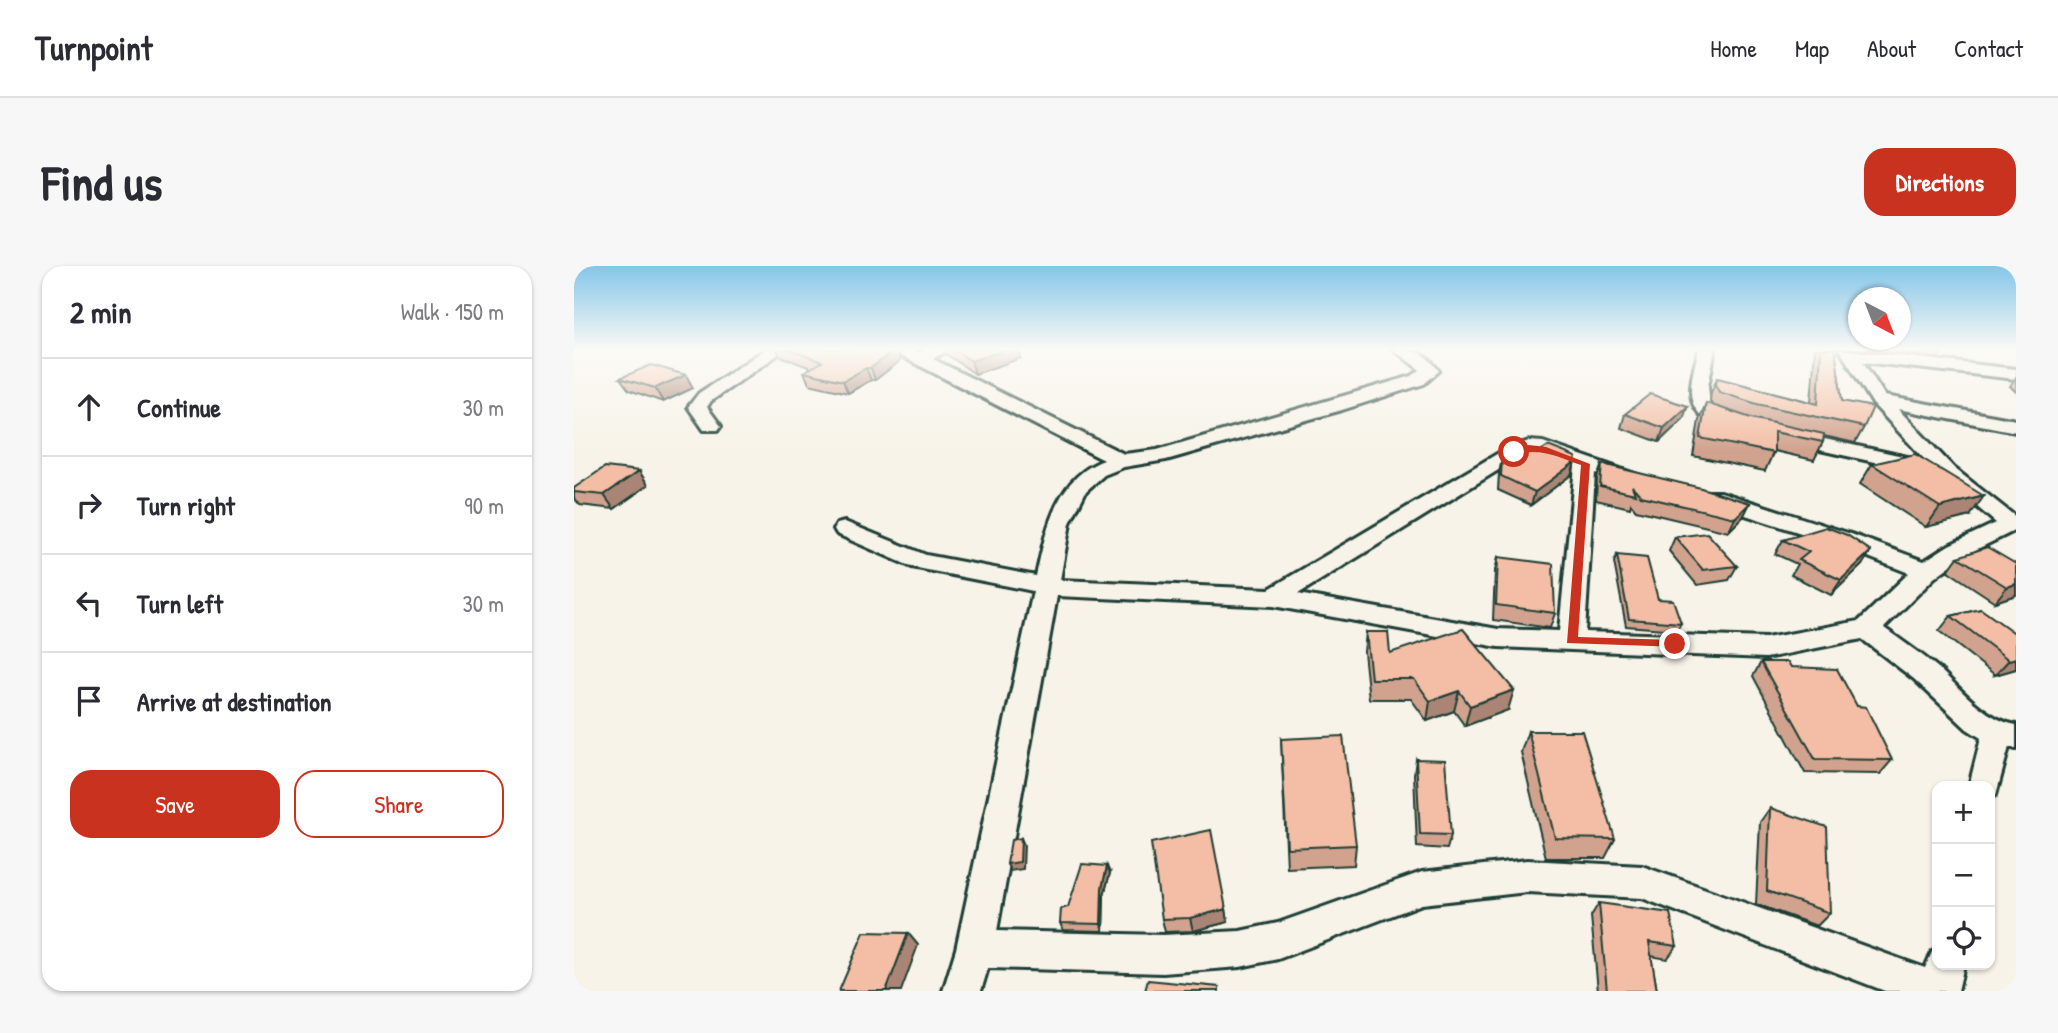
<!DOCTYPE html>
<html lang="en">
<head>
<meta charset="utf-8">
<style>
	:root { --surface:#fff; --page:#f7f7f7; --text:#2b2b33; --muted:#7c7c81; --line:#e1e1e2; --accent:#c8321e }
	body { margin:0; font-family:"Patrick Hand",sans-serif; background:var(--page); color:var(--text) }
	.controls { position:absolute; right:21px; bottom:21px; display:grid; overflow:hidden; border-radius:14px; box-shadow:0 2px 5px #0004 }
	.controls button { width:63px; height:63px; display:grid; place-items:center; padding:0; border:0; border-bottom:2px solid var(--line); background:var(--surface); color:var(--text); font:35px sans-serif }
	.compass { position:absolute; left:1274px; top:21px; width:63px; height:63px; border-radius:50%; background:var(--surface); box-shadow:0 2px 5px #0004; rotate:138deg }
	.stop { position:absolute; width:21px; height:21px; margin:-16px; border:5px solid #c8321e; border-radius:50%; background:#fff }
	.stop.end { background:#c8321e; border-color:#fff; box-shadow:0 2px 7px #0008 }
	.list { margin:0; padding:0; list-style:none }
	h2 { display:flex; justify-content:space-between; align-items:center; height:91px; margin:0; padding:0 28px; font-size:30px }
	h2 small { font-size:23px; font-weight:400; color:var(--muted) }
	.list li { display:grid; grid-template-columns:46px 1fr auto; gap:21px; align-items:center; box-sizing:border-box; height:98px; padding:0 28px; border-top:2px solid var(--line) }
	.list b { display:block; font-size:26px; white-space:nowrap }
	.list em { font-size:23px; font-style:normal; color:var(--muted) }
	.actions { display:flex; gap:14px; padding:21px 28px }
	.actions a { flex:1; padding:16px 0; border:2px solid var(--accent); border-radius:21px; text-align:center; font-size:24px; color:var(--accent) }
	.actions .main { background:var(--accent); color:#fff }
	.icon { flex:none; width:38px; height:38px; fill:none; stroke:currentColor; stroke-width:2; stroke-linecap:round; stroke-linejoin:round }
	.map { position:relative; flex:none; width:1442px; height:725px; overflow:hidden; border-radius:21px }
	header { display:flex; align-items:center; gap:42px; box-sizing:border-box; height:98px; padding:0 35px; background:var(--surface); border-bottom:2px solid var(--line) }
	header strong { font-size:33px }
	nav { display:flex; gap:38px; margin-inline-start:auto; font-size:24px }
	.intro { display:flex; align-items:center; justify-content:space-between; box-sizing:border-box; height:168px; padding:0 42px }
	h1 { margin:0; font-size:49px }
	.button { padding:18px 32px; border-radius:21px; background:var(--accent); color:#fff; font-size:24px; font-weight:700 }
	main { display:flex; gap:42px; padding:0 42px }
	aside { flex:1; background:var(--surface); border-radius:21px; box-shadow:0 2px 5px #0004 }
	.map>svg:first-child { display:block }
</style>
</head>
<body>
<header>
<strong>Turnpoint</strong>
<nav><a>Home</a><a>Map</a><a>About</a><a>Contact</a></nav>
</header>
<div class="intro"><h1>Find us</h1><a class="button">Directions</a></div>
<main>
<aside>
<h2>2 min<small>Walk · 150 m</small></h2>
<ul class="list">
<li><svg class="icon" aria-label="ahead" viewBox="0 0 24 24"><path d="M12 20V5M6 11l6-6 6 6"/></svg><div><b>Continue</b></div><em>30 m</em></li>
<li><svg class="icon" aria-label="right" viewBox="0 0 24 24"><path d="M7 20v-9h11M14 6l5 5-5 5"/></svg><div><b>Turn right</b></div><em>90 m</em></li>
<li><svg class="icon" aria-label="left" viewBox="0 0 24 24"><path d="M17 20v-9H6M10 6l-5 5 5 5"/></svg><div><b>Turn left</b></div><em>30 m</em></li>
<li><svg class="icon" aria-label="arrive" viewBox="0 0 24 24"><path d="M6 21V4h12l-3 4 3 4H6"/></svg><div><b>Arrive at destination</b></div></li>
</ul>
<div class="actions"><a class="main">Save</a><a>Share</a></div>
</aside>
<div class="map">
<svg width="1442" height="725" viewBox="0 0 1442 725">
	<rect width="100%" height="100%" fill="#f7f3e8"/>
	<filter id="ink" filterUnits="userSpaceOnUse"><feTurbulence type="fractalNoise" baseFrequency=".0143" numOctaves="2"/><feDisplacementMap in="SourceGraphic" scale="14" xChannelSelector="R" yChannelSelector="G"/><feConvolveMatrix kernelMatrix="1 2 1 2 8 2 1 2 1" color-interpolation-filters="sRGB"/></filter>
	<g filter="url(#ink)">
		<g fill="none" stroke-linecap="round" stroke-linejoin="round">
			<g stroke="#1f3d34" stroke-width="6">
				<g id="minor">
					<path d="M192 83H212L137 135 133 141 147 160 144 164H130L114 141 125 127Z"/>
					<path d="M313 83H336L345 87 353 83H376L359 93 550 188 583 184 838 110 846 104 819 83C840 83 852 87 865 105L850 118 768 144 592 194 550 201 530 209 512 225 496 257 486 314 695 323 933 182 955 175 969 176 1067 210 1071 214 1067 218 1060 220 1021 207 1011 366 1192 372 1285 355 1335 307 1261 278 1131 236 1128 231 1131 226H1147L1277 268 1350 295 1375 279 1422 257 1359 203 1350 207 1214 177 1204 171 1214 165 1352 195 1299 138 1265 83 1442 103V113L1289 96 1311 130 1442 154V166L1324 143 1380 202 1442 251V264L1391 289 1361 311 1310 362C1328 375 1346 387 1363 401 1387 423 1409 452 1442 459V483L1435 481 1422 529 1416 532V520H1395L1407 472 1393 463 1340 413 1288 373 1192 392 924 381 699 340 483 330 423 665 589 669 666 665 704 657 848 606 953 594 1068 600 1351 702 1358 686 1363 683V699H1390L1384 725H1311L1068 632 953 626 848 638 704 693 666 701 589 707 414 702 407 725H369L382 683 459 325 338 301 263 268 260 263 263 258 271 256 352 289 462 310C472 265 481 212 530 194ZM957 187 1001 200 985 365 924 363 724 328 947 190Z"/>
					<path d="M1125 83H1141L1134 121 1136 138C1145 148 1161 148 1169 158L1166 162C1156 164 1148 161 1139 157 1106 142 1118 111 1125 83Z"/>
				</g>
			</g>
			<use href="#minor" fill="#f7f3e8" fill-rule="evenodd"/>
		</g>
		<g fill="#d1a38e" stroke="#1f3d34" stroke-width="2">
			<path d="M203 83H321L326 95 301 114H297L274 127 235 118 230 106 237 102 206 90Z"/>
			<path d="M371 83H445L447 92 401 108 372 88Z"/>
			<path d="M1241 83H1261L1268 135 1290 161 1281 177 1250 170 1249 176 1240 194 1200 185 1191 205 1119 190 1125 154 1132 137 1138 139 1136 135 1137 127 1143 112 1237 136Z"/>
			<path d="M1292 83H1369L1364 92Z"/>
			<path d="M112 109 119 122 89 136 55 124 46 112Z"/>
			<path d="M1442 111V126L1436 120Z"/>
			<path d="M1051 148 1109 153 1085 176 1047 162Z"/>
			<path d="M928 193 997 209 957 239 924 224 925 207Z"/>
			<path d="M1028 198 1176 237 1169 251 1154 266 1062 244 1057 238 1056 242 1022 234 1023 212Z"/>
			<path d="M1298 198 1396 250 1352 261 1286 218Z"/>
			<path d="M65 205 74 219 40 243 6 239 0 232V222Z"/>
			<path d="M1101 271 1163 300 1155 314 1123 319 1095 285Z"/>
			<path d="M1209 274 1288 299 1257 329 1217 309 1223 298 1201 288Z"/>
			<path d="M1043 289 1107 357 1103 364 1052 360 1040 296Z"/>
			<path d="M924 291 981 347 976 362 919 354 921 305Z"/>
			<path d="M1384 291 1442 298V329L1421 336 1374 305Z"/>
			<path d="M1407 343 1442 403 1421 409 1365 365 1377 350Z"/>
			<path d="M792 366 816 387 934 444 891 460 880 445 853 455 837 433H795L790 386Z"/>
			<path d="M1187 396 1217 401 1283 440 1318 494 1306 508 1231 507 1179 410Z"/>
			<path d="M954 465 1041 573 1031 592H972L947 486Z"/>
			<path d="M707 473 782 579 780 599 713 602Z"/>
			<path d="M842 493 877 569 873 583 843 581 840 508Z"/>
			<path d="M1196 542 1256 647 1243 660 1182 638 1186 556Z"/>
			<path d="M536 607 530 629 529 665 489 664 486 657Z"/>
			<path d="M1025 637 1103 680 1093 693 1077 690 1083 725H1024L1017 650Z"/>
			<path d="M652 643 654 656 619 665 591 666 588 653Z"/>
		</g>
		<g fill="#aa8574" stroke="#1f3d34" stroke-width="2">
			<path d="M322 83 326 95 301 114 297 102Z"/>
			<path d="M433 83H445L447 92 401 108 397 95Z"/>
			<path d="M292 102 297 114 274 127 269 115Z"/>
			<path d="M112 109 119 122 89 136 81 122Z"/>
			<path d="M1114 140 1109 153 1085 176 1090 162Z"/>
			<path d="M1001 196 997 209 957 239 961 226Z"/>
			<path d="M65 205 74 219 40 243 30 229Z"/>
			<path d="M1410 230 1396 250 1352 261 1366 241Z"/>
			<path d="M1176 237 1169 251 1154 266 1161 252Z"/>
			<path d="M1297 285 1288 299 1257 329 1267 314Z"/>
			<path d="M1442 318V329L1421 336 1433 321Z"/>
			<path d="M1442 392V403L1421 409 1435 394Z"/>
			<path d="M940 424 934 444 891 460 896 440Z"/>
			<path d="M885 425 880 445 853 455 856 435Z"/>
			<path d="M447 572 450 579 449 603 436 605 433 598Z"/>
			<path d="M533 600 536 607 530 629 529 665 527 658 528 622Z"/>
			<path d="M652 643 654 656 619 665 616 652Z"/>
			<path d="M334 667 344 679 327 725H312Z"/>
		</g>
		<g fill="#f3bea5" stroke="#1f3d34" stroke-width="2">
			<path d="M214 83H322L297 102H292L269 115 230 106 248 96Z"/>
			<path d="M379 83H433L397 95Z"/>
			<path d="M1247 83H1261L1268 135 1299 141 1290 161 1183 138 1145 126 1142 120 1143 112 1244 138Z"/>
			<path d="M77 99 112 109 81 122 46 112Z"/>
			<path d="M1076 128 1114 140 1090 162 1051 148Z"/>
			<path d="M1132 137 1177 152 1250 168 1249 176 1200 166V187L1126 172Z"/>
			<path d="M974 180 1002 191 1001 196 961 226 927 210 928 193 947 182 962 188Z"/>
			<path d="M1341 188 1410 230 1366 241 1298 198Z"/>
			<path d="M1028 198 1127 222 1176 237 1161 252 1067 230 1058 220 1061 228 1026 220Z"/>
			<path d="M31 201 65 205 30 229 0 226V222Z"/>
			<path d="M1252 261 1273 269 1297 285 1267 314 1225 294 1235 286 1209 274Z"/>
			<path d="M1133 267 1163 300 1129 304 1101 271Z"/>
			<path d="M1413 281 1442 298V318L1433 321 1384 291Z"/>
			<path d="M1043 289 1073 292 1084 333 1099 334 1107 357 1055 353Z"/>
			<path d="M924 291 979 298 981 347 922 339Z"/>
			<path d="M1407 343 1442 368V392L1435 394 1377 350Z"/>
			<path d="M889 363 940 424 896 440 885 425 856 435 840 413H797L792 366H814L816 387Z"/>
			<path d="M1187 396H1214L1217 401 1263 403 1283 440 1292 441 1318 494 1241 493Z"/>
			<path d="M954 465H1008L1041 573 981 572Z"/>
			<path d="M769 470 782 579 713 582 707 473Z"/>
			<path d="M842 493 871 494 877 569 846 568Z"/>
			<path d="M1196 542 1253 561 1256 647 1193 625Z"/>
			<path d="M637 564 652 643 616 652 588 653 577 577Z"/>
			<path d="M447 572 446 596 433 598 437 574Z"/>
			<path d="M508 598 533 600 528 622 527 658 486 657 487 643 494 641Z"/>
			<path d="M1025 637 1096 647 1103 680 1075 676 1083 725H1033Z"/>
			<path d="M290 666 334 667 312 725H265Z"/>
			<path d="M574 714 645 721V725H571Z"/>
		</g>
	</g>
	<linearGradient id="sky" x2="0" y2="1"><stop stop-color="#84c6e9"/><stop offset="0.45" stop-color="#fbfaf5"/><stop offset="1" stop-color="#fbfaf5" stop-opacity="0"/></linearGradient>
	<rect width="1442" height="185" fill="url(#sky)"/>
	<path fill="#c8321e" d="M955 179 972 181 1016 198 1004 371 1101 374 1106 375V381L993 377 1007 199C981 190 967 181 940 189L935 186Z"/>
</svg>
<div class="controls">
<button>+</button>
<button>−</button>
<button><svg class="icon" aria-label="locate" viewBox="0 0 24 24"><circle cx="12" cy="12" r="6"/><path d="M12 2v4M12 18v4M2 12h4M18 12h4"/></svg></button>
</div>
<svg class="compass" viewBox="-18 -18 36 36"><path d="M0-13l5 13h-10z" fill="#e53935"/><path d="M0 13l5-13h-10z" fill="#7c7c81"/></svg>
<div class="stop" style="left:940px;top:186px"></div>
<div class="stop end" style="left:1101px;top:378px"></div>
</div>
</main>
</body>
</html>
